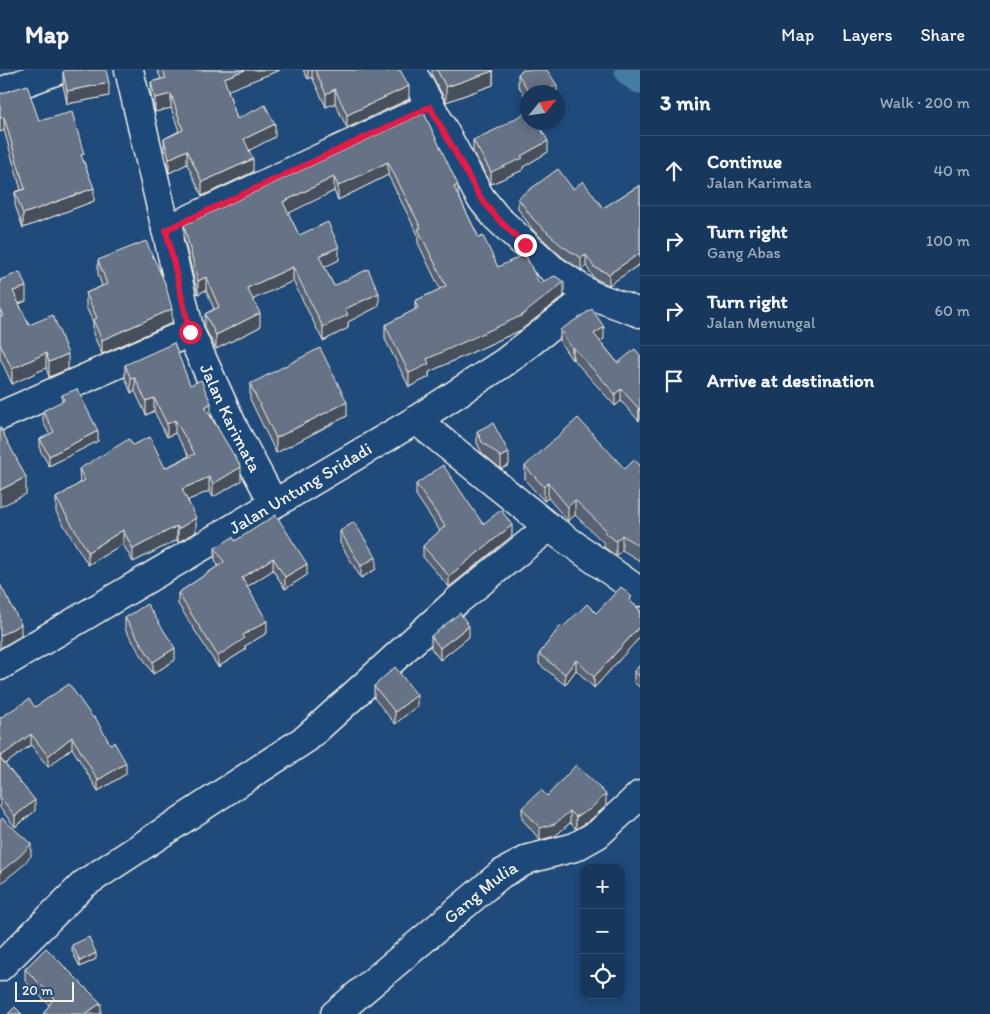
<!DOCTYPE html>
<html lang="en">
<head>
<meta charset="utf-8">
<style>
	:root { --surface:#17385c; --page:#244365; --text:#f1f3f6; --muted:#9eacbb; --line:#365272 }
	body { margin:0; font-family:Itim,sans-serif; background:var(--page); color:var(--text) }
	.controls { position:absolute; right:15px; bottom:15px; display:grid; overflow:hidden; border-radius:10px; box-shadow:0 2px 8px #0003 }
	.controls button { width:45px; height:45px; display:grid; place-items:center; padding:0; border:0; border-bottom:1px solid var(--line); background:var(--surface); color:var(--text); font:25px sans-serif }
	.compass { position:absolute; left:520px; top:15px; width:45px; height:45px; border-radius:50%; background:var(--surface); box-shadow:0 2px 8px #0003; rotate:61deg }
	.scale { position:absolute; left:15px; bottom:12px; width:59px; box-sizing:border-box; padding-left:5px; border:2px solid #f4f1e8; border-top:0; font-size:14px; line-height:18px; white-space:nowrap; color:#f4f1e8; -webkit-text-stroke:4px #1f4a7a; paint-order:stroke }
	.stop { position:absolute; width:15px; height:15px; margin:-11px; border:4px solid #e11d48; border-radius:50%; background:#fff }
	.stop.end { background:#e11d48; border-color:#fff; box-shadow:0 1px 5px #0008 }
	.list { margin:0; padding:0; list-style:none }
	h2 { display:flex; justify-content:space-between; align-items:center; height:65px; margin:0; padding:0 20px; font-size:21px }
	h2 small { font-size:16px; font-weight:400; color:var(--muted) }
	.list li { display:grid; grid-template-columns:32px 1fr auto; gap:15px; align-items:center; box-sizing:border-box; height:70px; padding:0 20px; border-top:1px solid var(--line) }
	.list b { display:block; font-size:19px; white-space:nowrap }
	.list p { margin:0; font-size:16px; white-space:nowrap; color:var(--muted) }
	.list em { font-size:16px; font-style:normal; color:var(--muted) }
	.icon { flex:none; width:28px; height:28px; fill:none; stroke:currentColor; stroke-width:2; stroke-linecap:round; stroke-linejoin:round }
	.map { position:relative; flex:none; width:640px; height:944px; overflow:hidden }
	header { display:flex; align-items:center; gap:30px; box-sizing:border-box; height:70px; padding:0 25px; background:var(--surface); border-bottom:1px solid var(--line) }
	header strong { font-size:24px }
	nav { display:flex; gap:28px; margin-inline-start:auto; font-size:18px }
	main { display:flex }
	aside { flex:1; background:var(--surface) }
	.map>svg:first-child { display:block }
</style>
</head>
<body>
<header>
<strong>Map</strong>
<nav><a>Map</a><a>Layers</a><a>Share</a></nav>
</header>
<main>
<div class="map">
<svg width="640" height="944" viewBox="0 0 640 944">
	<rect width="100%" height="100%" fill="#1f4a7a"/>
	<filter id="ink" filterUnits="userSpaceOnUse"><feTurbulence type="fractalNoise" baseFrequency=".02" numOctaves="2"/><feDisplacementMap in="SourceGraphic" scale="10" xChannelSelector="R" yChannelSelector="G"/><feConvolveMatrix kernelMatrix="1 2 1 2 8 2 1 2 1" color-interpolation-filters="sRGB"/></filter>
	<g filter="url(#ink)">
		<g fill="none" stroke-linecap="round" stroke-linejoin="round">
			<path stroke="#457ba2" stroke-width="35" d="M632 0 640 6"/>
			<g stroke="#f4f1e8" stroke-width="31">
				<g id="minor">
					<path id="s1" d="M129 0 190 262 235 361 273 432"/>
					<path d="M411 0 480 127 496 147 552 199 591 225 640 243"/>
					<path d="M0 22 58 0"/>
					<path d="M166 160 430 37"/>
					<path d="M0 346 190 262"/>
					<path d="M416 350 549 457 640 522"/>
					<path id="s2" d="M0 596 416 350 505 292 591 225"/>
					<path d="M0 897 84 814 307 668 457 531 549 457"/>
					<path id="s3" d="M335 944 501 804 529 789 575 777 598 764 640 725"/>
				</g>
			</g>
			<use href="#minor" stroke="#1f4a7a" stroke-width="28"/>
		</g>
		<g fill="#586272" stroke="#f4f1e8">
			<path d="M157 0H280L228 20 237 49 275 67 249 80 253 102 202 126 187 94 169 103 164 82V69L179 61 171 38 155 42 151 25V12L161 9Z"/>
			<path d="M303 0H386L409 29 347 58 335 33 326 37 312 7 308 9Z"/>
			<path d="M432 0H493V15L446 32 432 5Z"/>
			<path d="M63 2 109 26 67 34 63 15Z"/>
			<path d="M518 4 557 22H528V31L518 15Z"/>
			<path d="M0 24 39 51 84 91 94 131 23 158 15 135V122L21 120 4 60 0 62Z"/>
			<path d="M424 43 458 125 479 168 498 197 539 213 564 226 521 260 429 302V307L409 317 385 269V255L415 240V231L440 219 418 173V165L388 105 338 130 334 121 288 143 299 165 339 190 324 197 334 216 379 236 348 252V258L323 271 293 211 253 229 260 257 216 279 205 258V244L214 239 206 220 198 224 184 169V155Z"/>
			<path d="M473 70 548 82 523 97V100L491 114 473 82Z"/>
			<path d="M640 115V194L609 215 594 208 586 196 581 200 562 187 533 160 518 139V128L573 119 603 138Z"/>
			<path d="M98 190 172 253 102 284 93 264V252L86 237V223L102 216 98 204Z"/>
			<path d="M0 210 26 231 19 234 29 255 68 299 49 307 46 298 12 314 0 288Z"/>
			<path d="M560 260 604 269 600 271 618 293 640 285 639 351 621 331 615 336 573 289 572 290 560 272Z"/>
			<path d="M125 295 190 315 211 347 241 411 213 427 209 421 188 430 196 462 178 472 177 470 133 492 123 474 88 495 56 442V428L80 413 79 399 133 375 165 398 189 386 175 363 167 367 154 341 146 345 135 321 131 323 125 308Z"/>
			<path d="M250 314 347 346 276 383 250 329Z"/>
			<path d="M62 325 98 371 49 396 40 380V369L50 365 43 352V341L62 332Z"/>
			<path d="M477 361 509 395 501 399 482 383 477 373Z"/>
			<path d="M640 395V491L622 480 616 486 604 477V473L575 445 568 451 548 428 544 431 525 410V396L625 399Z"/>
			<path d="M416 414 483 454 512 466 449 517 423 487V476L440 461 416 425Z"/>
			<path d="M340 461 376 499 361 508 340 473Z"/>
			<path d="M235 471 307 505 285 519 273 500 247 517 267 563 245 576V580L218 597 178 534V523L218 496 215 490V478Z"/>
			<path d="M632 533 640 540V567L594 618 576 600 565 615 539 594V584L563 557 596 543Z"/>
			<path d="M125 548 175 590 153 604 125 559Z"/>
			<path d="M431 566 469 567 440 590 431 578Z"/>
			<path d="M640 595V618L634 612V601Z"/>
			<path d="M374 616 417 636 395 654 374 628Z"/>
			<path d="M35 637 126 704 98 721 72 678 48 697 31 675 5 694 35 741 15 757 0 738V648Z"/>
			<path d="M547 726 606 736 589 751 576 759 570 753 555 766 540 770 522 749V738Z"/>
			<path d="M72 875 96 889 80 897 72 881Z"/>
			<path d="M25 899 101 944 49 935 25 911Z"/>
		</g>
		<g fill="#47505d" stroke="#f4f1e8">
			<path d="M245 0H280L224 22V8Z"/>
			<path d="M308 0H312V7L308 9Z"/>
			<path d="M493 1V15L446 32V17Z"/>
			<path d="M109 13V26L67 34V21Z"/>
			<path d="M557 15V22H545Z"/>
			<path d="M409 16V29L347 58V45Z"/>
			<path d="M335 19V33L326 37V24Z"/>
			<path d="M171 24V38L155 42V28Z"/>
			<path d="M4 47V60L0 62V48Z"/>
			<path d="M275 54V67L244 83V69Z"/>
			<path d="M548 71V82L523 97V100L491 114V102Z"/>
			<path d="M187 80V94L169 103V89Z"/>
			<path d="M253 89V102L202 126V112Z"/>
			<path d="M388 92V105L338 130V116Z"/>
			<path d="M334 107V121L283 146V132Z"/>
			<path d="M458 115V129L454 117Z"/>
			<path d="M94 118V131L23 158V144Z"/>
			<path d="M339 177V190L319 200V186Z"/>
			<path d="M640 183V194L609 215V204Z"/>
			<path d="M586 185V196L581 200V188Z"/>
			<path d="M293 197V211L247 232V218Z"/>
			<path d="M206 207V220L198 224V211Z"/>
			<path d="M564 212V226L521 260 429 302V307L409 317V303L427 289Z"/>
			<path d="M26 217V231L13 236V221Z"/>
			<path d="M379 223V236L348 252V258L323 271V257L345 239Z"/>
			<path d="M172 239V253L102 284V270Z"/>
			<path d="M260 243V257L216 279V265Z"/>
			<path d="M604 257V269L594 275V264Z"/>
			<path d="M573 277V289L572 290V278Z"/>
			<path d="M46 283V298L12 314V299Z"/>
			<path d="M68 284V299L49 307V292Z"/>
			<path d="M135 308V321L131 323V309Z"/>
			<path d="M621 319V331L615 336V324Z"/>
			<path d="M154 328V341L146 345V331Z"/>
			<path d="M347 332V346L276 383V368Z"/>
			<path d="M211 333V347L205 350V337Z"/>
			<path d="M640 338V350L639 351V339Z"/>
			<path d="M175 350V363L167 367V354Z"/>
			<path d="M98 361V371L49 396V386Z"/>
			<path d="M509 383V395L501 399V387Z"/>
			<path d="M241 397V411L213 427V414Z"/>
			<path d="M26 407V424L0 437V420Z"/>
			<path d="M209 407V421L182 433V419Z"/>
			<path d="M548 413V428L544 431V417Z"/>
			<path d="M575 430V445L568 451V437Z"/>
			<path d="M196 448V462L178 472V459Z"/>
			<path d="M512 455V466L449 517V506Z"/>
			<path d="M177 456V470L133 492V479Z"/>
			<path d="M123 460V474L88 495V482Z"/>
			<path d="M622 465V480L616 486V471Z"/>
			<path d="M376 487V499L361 508V496Z"/>
			<path d="M273 488V500L242 520V508Z"/>
			<path d="M307 494V505L285 519V507Z"/>
			<path d="M267 551V563L245 576V580L218 597V586L243 565Z"/>
			<path d="M21 554V566L0 578V566Z"/>
			<path d="M469 556V567L440 590V578Z"/>
			<path d="M640 556V567L594 618V607Z"/>
			<path d="M175 578V590L153 604V592Z"/>
			<path d="M576 590V600L565 615V604Z"/>
			<path d="M417 625V636L395 654V642Z"/>
			<path d="M31 664V675L0 698V687Z"/>
			<path d="M72 667V678L48 697V686Z"/>
			<path d="M126 693V704L98 721V710Z"/>
			<path d="M606 724V736L589 751 576 759V747Z"/>
			<path d="M35 730V741L15 757V746Z"/>
			<path d="M570 741V753L555 766 540 770V758Z"/>
			<path d="M31 774V786L20 798 0 814V802Z"/>
			<path d="M96 883V889L80 897V891Z"/>
			<path d="M101 933V944H85Z"/>
		</g>
		<g fill="#667285" stroke="#f4f1e8">
			<path d="M66 0H106L109 13 67 21 63 2Z"/>
			<path d="M163 0H245L224 8 237 49 265 35 275 54 244 69 253 89 202 112 187 80 169 89 164 69 183 60 171 24 155 28 151 12 166 8Z"/>
			<path d="M315 0H386L388 2 393 0H400L409 16 347 45 335 19 326 24Z"/>
			<path d="M437 0H493V1L446 17Z"/>
			<path d="M523 0H547L557 15 545 22H529L518 4Z"/>
			<path d="M27 15 39 51 72 42 84 84 81 85 94 118 23 144 15 122 25 119 4 47 0 48V24Z"/>
			<path d="M528 41V52H537L548 71 521 86 523 88 491 102 473 70 499 58Z"/>
			<path d="M424 43 458 115 454 117 479 168 483 166 498 197 525 184 539 213 555 206 564 212 521 246 427 289 429 294 409 303 385 255 418 238 415 231 446 216 418 159 421 158 388 92 338 116 334 107 283 132 299 165 328 152 339 177 319 186 334 216 368 199 379 223 345 239 348 245 323 257 293 197 247 218 260 243 216 265 205 244 219 237 206 207 198 211 184 155Z"/>
			<path d="M558 99 573 119 583 111 603 138 640 115V183L609 204 594 197 586 185 581 188 562 176 533 149 518 128Z"/>
			<path d="M146 171 165 213 172 239 102 270 93 250 97 248 86 223 107 214 98 190Z"/>
			<path d="M20 202 26 217 13 221 29 255 53 245 68 284 49 292 46 283 12 299 0 274V247L3 246 0 239V210Z"/>
			<path d="M592 239 604 257 594 264 618 293 635 279 640 285V338L639 339 621 319 615 324 573 277 572 278 560 260Z"/>
			<path d="M174 273 190 315 201 310 211 333 205 337 241 397 213 414 209 407 182 419 196 448 178 459 177 456 133 479 123 460 88 482 56 428 85 410 79 399 129 369 133 375 150 367 165 398 195 384 175 350 167 354 154 328 146 331 135 308 131 309 125 295Z"/>
			<path d="M320 278 347 332 276 368 250 314Z"/>
			<path d="M77 319 98 361 49 386 40 369 54 362 43 341 64 330 62 325Z"/>
			<path d="M578 348 625 399 634 390 640 395V477L622 465 616 471 604 462 606 460 575 430 568 437 548 413 544 417 525 396Z"/>
			<path d="M493 353 509 383 501 387 482 372 477 361Z"/>
			<path d="M0 357 26 407 0 420Z"/>
			<path d="M443 395 483 454 501 440 512 455 449 506 423 476 445 456 416 414Z"/>
			<path d="M276 445 307 494 285 507 273 488 242 508 267 551 243 565 245 568 218 586 178 523 224 492 215 478 233 467 235 471Z"/>
			<path d="M354 452 376 487 361 496 340 461Z"/>
			<path d="M0 514 21 554 0 566Z"/>
			<path d="M621 517 632 527 629 530 640 540V556L594 607 576 590 565 604 539 584 561 555 563 557 587 534 596 543Z"/>
			<path d="M147 534 175 578 153 592 125 548Z"/>
			<path d="M460 543 469 556 440 578 431 566Z"/>
			<path d="M640 595V607L634 601Z"/>
			<path d="M395 597 417 625 395 642 374 616Z"/>
			<path d="M69 614 93 648 95 647 110 674 114 672 126 693 98 710 72 667 48 686 31 664 0 687V648L29 629 35 637Z"/>
			<path d="M0 688 35 730 15 746 0 727Z"/>
			<path d="M576 695 606 724 589 740 576 747 570 741 555 754 540 758 522 738 541 720 547 726Z"/>
			<path d="M2 748 31 774 20 786 0 802V751Z"/>
			<path d="M89 867 96 883 80 891 72 875Z"/>
			<path d="M46 878 101 933 85 944H43L54 928 25 899Z"/>
			<path d="M15 937 22 944H8Z"/>
		</g>
	</g>
	<g fill="none" stroke-linecap="round" stroke-linejoin="round" filter="url(#ink)">
		<path stroke="#e11d48" stroke-width="6" d="M190 262 166 160 430 37 480 127 496 147 525 175"/>
	</g>
	<g text-anchor="middle" stroke-width="4" stroke-linejoin="round" paint-order="stroke">
		<g font-size="18" fill="#f4f1e8" stroke="#1f4a7a">
			<text dy="6" stroke="none"><textPath href="#s1" startOffset="364">Jalan Karimata</textPath></text>
			<text dy="6" stroke="none"><textPath href="#s2" startOffset="349">Jalan Untung Sridadi</textPath></text>
			<text dy="6" stroke="none"><textPath href="#s3" startOffset="190">Gang Mulia</textPath></text>
		</g>
	</g>
</svg>
<div class="controls">
<button>+</button>
<button>−</button>
<button><svg class="icon" aria-label="locate" viewBox="0 0 24 24"><circle cx="12" cy="12" r="6"/><path d="M12 2v4M12 18v4M2 12h4M18 12h4"/></svg></button>
</div>
<svg class="compass" viewBox="-18 -18 36 36"><path d="M0-13l5 13h-10z" fill="#e53935"/><path d="M0 13l5-13h-10z" fill="#9eacbb"/></svg>
<div class="scale">20 m</div>
<div class="stop" style="left:190px;top:262px"></div>
<div class="stop end" style="left:525px;top:175px"></div>
</div>
<aside>
<h2>3 min<small>Walk · 200 m</small></h2>
<ul class="list">
<li><svg class="icon" aria-label="ahead" viewBox="0 0 24 24"><path d="M12 20V5M6 11l6-6 6 6"/></svg><div><b>Continue</b><p>Jalan Karimata</p></div><em>40 m</em></li>
<li><svg class="icon" aria-label="right" viewBox="0 0 24 24"><path d="M7 20v-9h11M14 6l5 5-5 5"/></svg><div><b>Turn right</b><p>Gang Abas</p></div><em>100 m</em></li>
<li><svg class="icon" aria-label="right" viewBox="0 0 24 24"><path d="M7 20v-9h11M14 6l5 5-5 5"/></svg><div><b>Turn right</b><p>Jalan Menungal</p></div><em>60 m</em></li>
<li><svg class="icon" aria-label="arrive" viewBox="0 0 24 24"><path d="M6 21V4h12l-3 4 3 4H6"/></svg><div><b>Arrive at destination</b></div></li>
</ul>
</aside>
</main>
</body>
</html>
